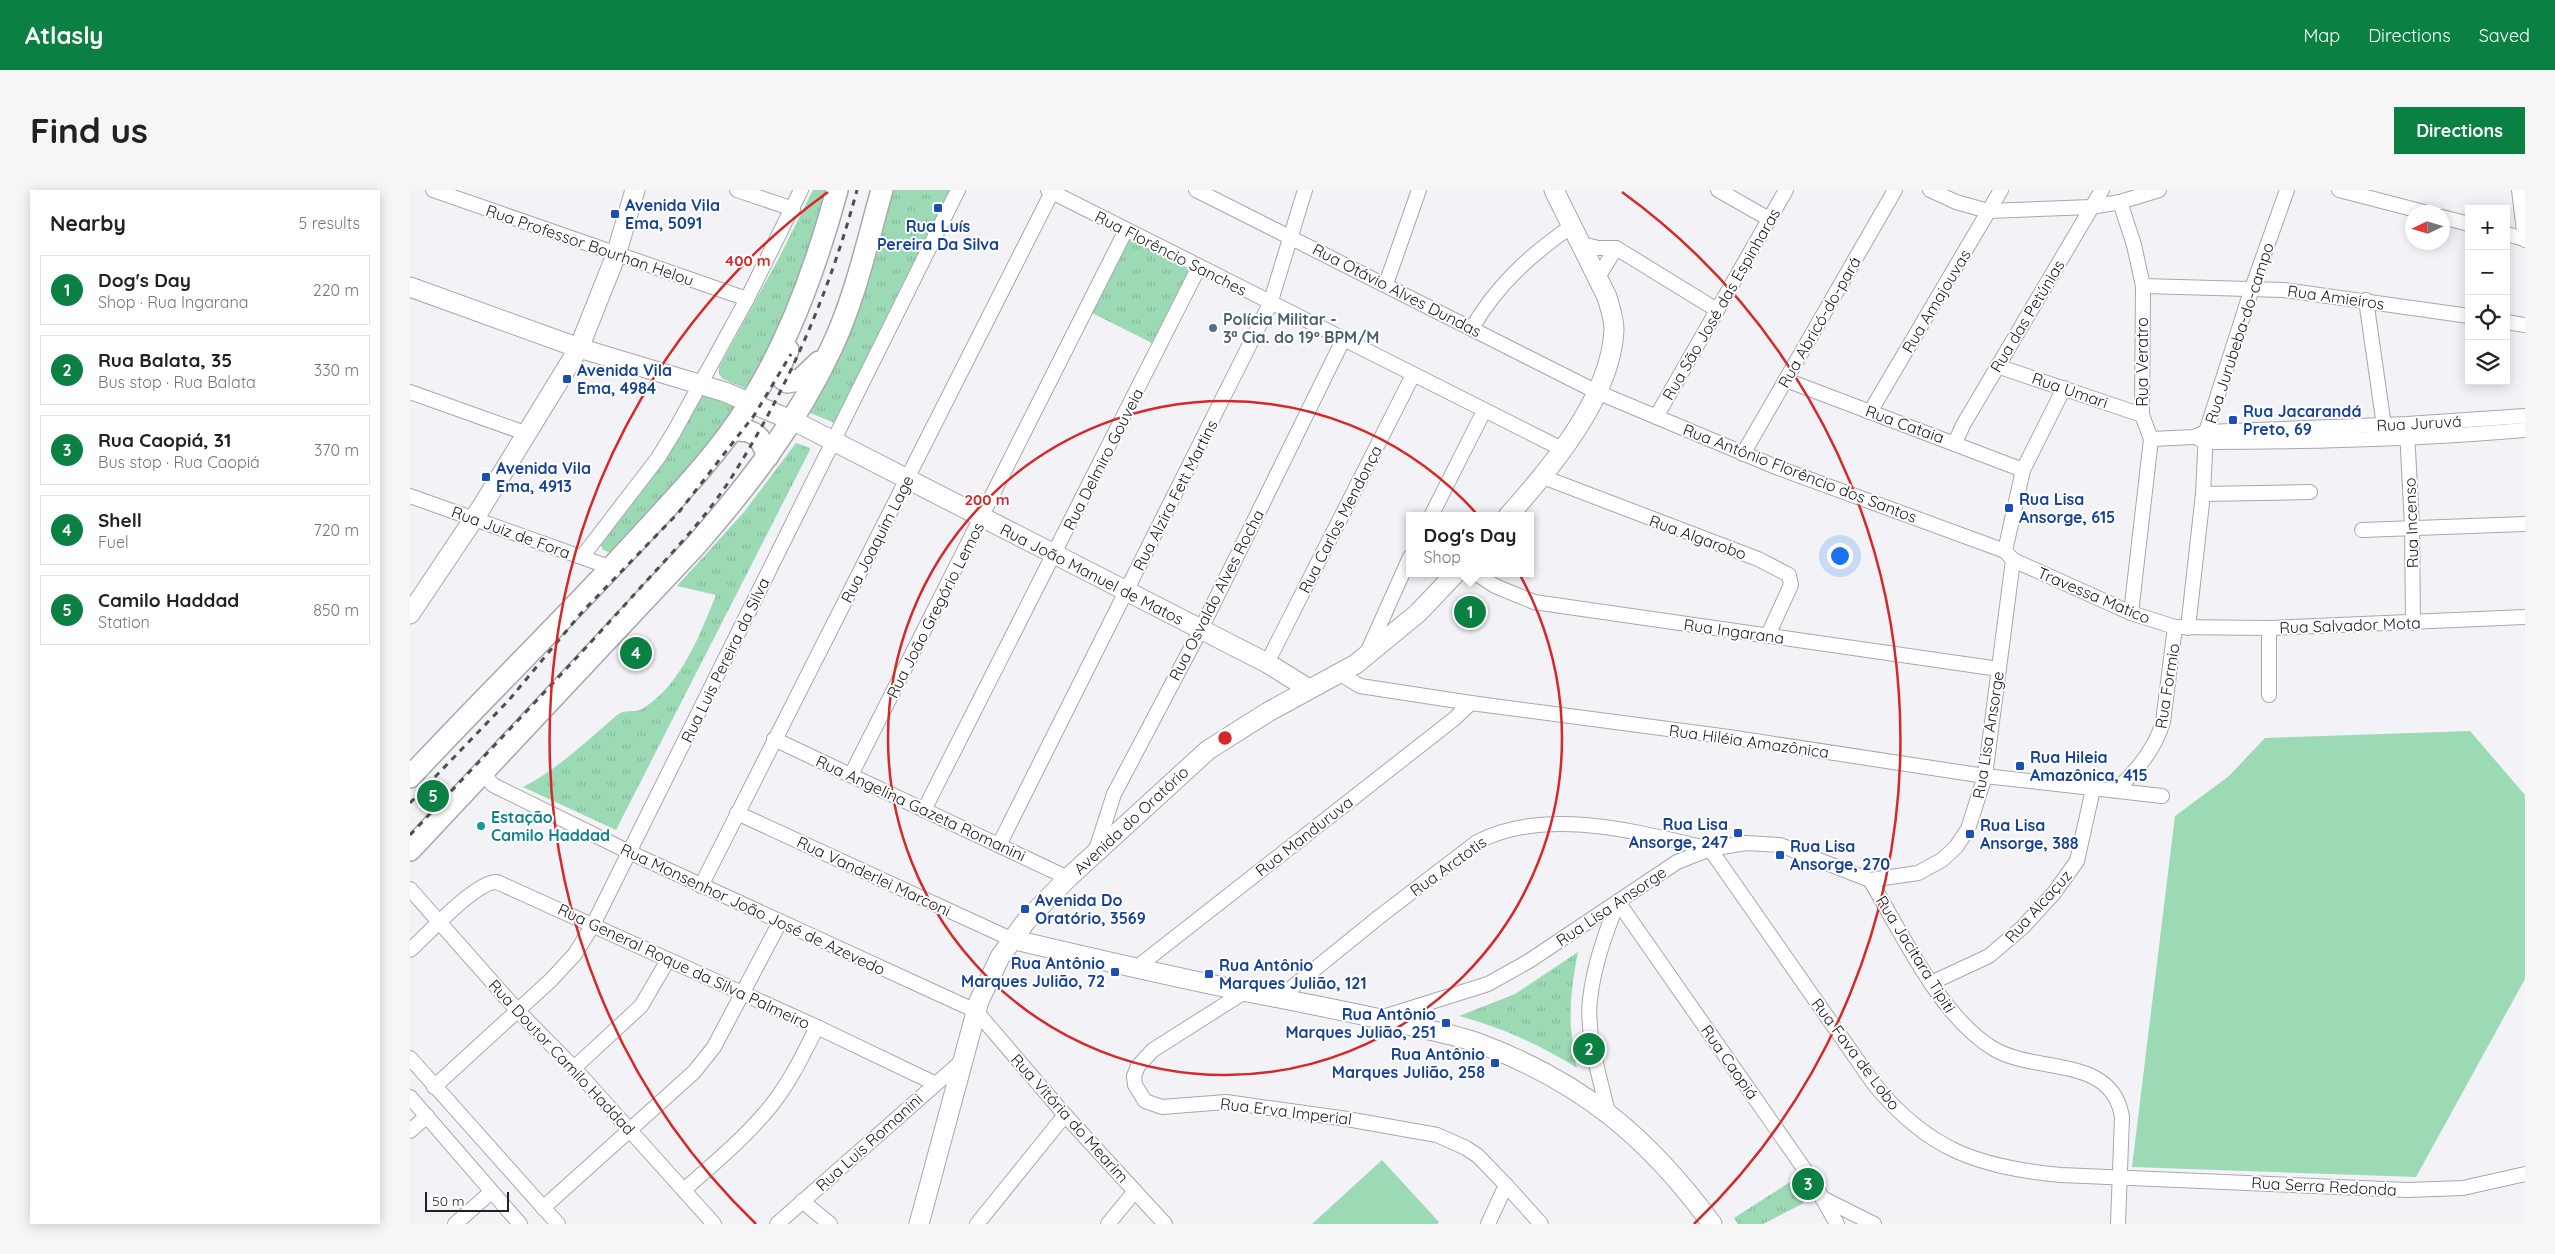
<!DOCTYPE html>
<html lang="en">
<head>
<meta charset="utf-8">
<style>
	:root { --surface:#fff; --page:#f6f6f6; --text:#222; --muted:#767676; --line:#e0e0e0; --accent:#0b8043 }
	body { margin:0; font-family:Quicksand,sans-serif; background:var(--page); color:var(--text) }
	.controls { position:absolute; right:15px; top:15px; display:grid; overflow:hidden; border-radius:0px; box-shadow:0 2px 12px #0003 }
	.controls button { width:45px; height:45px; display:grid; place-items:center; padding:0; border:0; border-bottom:1px solid var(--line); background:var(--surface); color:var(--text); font:25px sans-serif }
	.compass { position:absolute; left:1995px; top:15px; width:45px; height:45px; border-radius:50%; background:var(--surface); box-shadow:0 2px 12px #0003; rotate:266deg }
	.scale { position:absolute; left:15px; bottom:12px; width:84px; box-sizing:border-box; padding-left:5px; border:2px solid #212123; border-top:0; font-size:14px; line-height:18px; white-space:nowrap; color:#212123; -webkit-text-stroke:4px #fff; paint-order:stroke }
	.you { position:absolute; left:1429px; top:365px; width:18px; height:18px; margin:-12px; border:4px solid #fff; border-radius:50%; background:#1a73e8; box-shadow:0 0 0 8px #1a73e833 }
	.badge { display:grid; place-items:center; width:32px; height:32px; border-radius:50%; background:var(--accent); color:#fff; font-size:16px; font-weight:700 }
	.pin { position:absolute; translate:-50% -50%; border:2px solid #fff; box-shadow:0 1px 5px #0006 }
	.popup { position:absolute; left:996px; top:322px; width:128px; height:65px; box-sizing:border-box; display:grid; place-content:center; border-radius:0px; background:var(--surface); filter:drop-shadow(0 1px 4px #0005); font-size:16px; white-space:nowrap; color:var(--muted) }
	.popup b { font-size:19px; color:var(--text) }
	.popup::after { content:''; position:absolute; left:50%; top:100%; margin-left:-10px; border:10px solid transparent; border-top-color:var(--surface) }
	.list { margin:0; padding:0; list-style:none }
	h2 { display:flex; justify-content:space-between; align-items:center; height:65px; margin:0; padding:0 20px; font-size:21px }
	h2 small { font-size:16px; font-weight:400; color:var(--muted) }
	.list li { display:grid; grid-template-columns:32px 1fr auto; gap:15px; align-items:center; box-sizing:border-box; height:70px; margin:0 10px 10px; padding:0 10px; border:1px solid var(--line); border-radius:0px }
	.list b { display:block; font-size:19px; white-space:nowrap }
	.list p { margin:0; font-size:16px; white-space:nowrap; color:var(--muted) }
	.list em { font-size:16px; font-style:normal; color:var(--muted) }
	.icon { flex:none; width:28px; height:28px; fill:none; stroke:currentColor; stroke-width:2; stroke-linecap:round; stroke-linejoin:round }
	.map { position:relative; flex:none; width:2115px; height:1034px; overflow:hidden; border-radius:0px }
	header { display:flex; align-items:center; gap:30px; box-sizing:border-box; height:70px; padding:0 25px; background:var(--accent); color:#fff }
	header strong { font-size:24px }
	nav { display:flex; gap:28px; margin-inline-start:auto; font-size:18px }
	.intro { display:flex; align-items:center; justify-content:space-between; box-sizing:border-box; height:120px; padding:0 30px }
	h1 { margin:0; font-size:35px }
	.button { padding:12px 22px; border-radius:0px; background:var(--accent); color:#fff; font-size:18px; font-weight:700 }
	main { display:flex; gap:30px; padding:0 30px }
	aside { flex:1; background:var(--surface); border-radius:0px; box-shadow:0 2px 12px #0003 }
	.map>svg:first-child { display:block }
</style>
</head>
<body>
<header>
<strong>Atlasly</strong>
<nav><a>Map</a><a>Directions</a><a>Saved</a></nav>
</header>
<div class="intro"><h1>Find us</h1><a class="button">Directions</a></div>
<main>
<aside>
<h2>Nearby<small>5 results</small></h2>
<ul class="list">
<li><span class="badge">1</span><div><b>Dog's Day</b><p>Shop · Rua Ingarana</p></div><em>220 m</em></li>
<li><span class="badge">2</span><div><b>Rua Balata, 35</b><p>Bus stop · Rua Balata</p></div><em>330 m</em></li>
<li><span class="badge">3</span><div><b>Rua Caopiá, 31</b><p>Bus stop · Rua Caopiá</p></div><em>370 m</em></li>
<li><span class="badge">4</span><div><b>Shell</b><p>Fuel</p></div><em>720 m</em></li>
<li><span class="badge">5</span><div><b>Camilo Haddad</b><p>Station</p></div><em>850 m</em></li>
</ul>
</aside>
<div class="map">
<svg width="2115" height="1034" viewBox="0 0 2115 1034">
	<defs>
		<pattern id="park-tufts" width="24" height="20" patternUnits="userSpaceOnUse" patternTransform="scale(1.25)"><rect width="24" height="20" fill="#9bdab4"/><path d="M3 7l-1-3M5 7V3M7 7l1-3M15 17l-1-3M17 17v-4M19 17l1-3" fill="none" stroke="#85bb9a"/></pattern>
	</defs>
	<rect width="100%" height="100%" fill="#f3f3f7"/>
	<g fill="#9bdab4">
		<path d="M2060 541 2115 605V789L2006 987 1722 977 1765 626 1819 586 1855 548Z"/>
		<path d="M972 970 1029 1032 1027 1034H902Z"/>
	</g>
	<g fill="url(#park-tufts)">
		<path d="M403 0H423L382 110 339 200 313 189 309 184V177L370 66Z"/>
		<path d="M484 0H540L425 233 400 223 429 167 443 131Z"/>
		<path d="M719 49 780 81 744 154 682 123Z"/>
		<path d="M297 204 331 219 209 366 193 360 190 353 292 206Z"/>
		<path d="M386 253 400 258 399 262 206 640 113 597C148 579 177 551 207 525 214 519 225 523 232 519 271 496 290 444 306 405L267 396 334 322Z"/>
		<path d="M1168 762C1160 804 1157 835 1167 878 1130 855 1091 837 1049 826L1105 804Z"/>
		<path d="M1380 992 1394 1013 1353 1034H1328L1324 1028Z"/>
	</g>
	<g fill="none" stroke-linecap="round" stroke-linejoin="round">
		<g stroke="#a8a8ac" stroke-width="16">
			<g id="street">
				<path d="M23 0 337 109"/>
				<path d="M327 0 383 19"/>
				<path d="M638 0 1152 259"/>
				<path d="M786 0 1187 202 1366 277 1595 361"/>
				<path d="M1308 0 1359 29"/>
				<path d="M1520 0 1546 12 1578 21 1681 17 1710 12 1749 0"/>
				<path d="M1929 0 2014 22"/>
				<path d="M2109 0 2115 50"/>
				<path d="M1710 12 1724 55 1733 96 1732 225 1741 249 1721 423"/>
				<path d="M2032 27 2059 34"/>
				<path d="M2096 44 2115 49"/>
				<path d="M1172 54 1188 58H1206L1307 120"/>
				<path d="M1188 87 1206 58"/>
				<path d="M976 94 1009 0"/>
				<path d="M1733 96 1874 100 2059 126"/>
				<path d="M1956 110 1975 243"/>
				<path d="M2096 132 2115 135"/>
				<path d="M1062 138C1087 95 1121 64 1162 36"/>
				<path d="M1587 176 1732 225"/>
				<path d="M1376 190 1613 280"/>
				<path d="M0 202 115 243"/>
				<path d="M1460 222 1591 0"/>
				<path d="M1246 227 1376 0"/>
				<path d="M1997 241 2002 336 2003 433"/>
				<path d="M1741 249 1784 247 1796 242 1997 234 2115 226"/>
				<path d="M1789 249 1796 252C1903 252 2009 249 2115 240"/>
				<path d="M1545 253 1553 235 1692 0"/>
				<path d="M1333 264 1485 0"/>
				<path d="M1133 287 1348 369 1379 385 1381 395 1358 445"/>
				<path d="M1793 304 1900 302"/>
				<path d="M0 306 202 378"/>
				<path d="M1021 326 1074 221"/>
				<path d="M1952 340 2115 334"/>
				<path d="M172 367 248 268 264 242 337 109 391 0"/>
				<path d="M1603 370 1721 423 1765 437 1859 438 2115 427"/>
				<path d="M1065 383 1085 396 1124 412 1589 479"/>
				<path d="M1778 438 1793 304 1796 242 1842 98 1877 0"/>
				<path d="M1859 438V505"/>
				<path d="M956 465 1000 367"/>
				<path d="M857 473 1003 185"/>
				<path d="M929 483 950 496 1061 513 1319 547 1575 586 1752 606"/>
				<path d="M364 549 658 688"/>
				<path d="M75 579 78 589 83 595 219 662 566 821 655 925 755 1034"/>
				<path d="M441 585 716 40"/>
				<path d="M1706 600C1727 581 1745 559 1753 532L1765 437"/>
				<path d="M514 620 789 77"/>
				<path d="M327 623 601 749"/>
				<path d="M589 655 860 114 895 0"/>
				<path d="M685 663 704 604 791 439 933 150"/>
				<path d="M1460 690C1492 743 1530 827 1584 859 1627 884 1702 865 1712 927L1708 1034"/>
				<path d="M291 696 642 2"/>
				<path d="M0 699 107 820 164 878 304 1034"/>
				<path d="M1208 712 1402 990 1427 1034"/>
				<path d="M0 760C17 745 66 691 87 692L407 837 524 893"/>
				<path d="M726 778 1044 529 1061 513"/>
				<path d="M1521 793 1579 766 1613 737 1644 703 1667 671 1683 599"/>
				<path d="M836 801 743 860 728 876 724 886 725 895 735 911 752 917 816 912 937 929 1027 945 1056 958 1068 966 1096 995 1078 1034"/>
				<path d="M869 808 969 727 1067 652C1137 616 1227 642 1300 659L1464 894C1518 960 1568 977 1651 985L1997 1000 2053 998 2115 984"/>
				<path d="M970 828 1078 794 1119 771 1267 672 1300 659 1336 653 1370 655 1460 690 1508 683 1532 670 1546 657 1558 639 1575 586 1603 370 1595 361 1613 280 1654 198"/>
				<path d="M0 868 148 1034"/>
				<path d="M164 878 231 816 258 770"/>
				<path d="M24 897 141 790 165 764 183 735 548 0"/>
				<path d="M0 907 110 1034"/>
				<path d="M1198 923C1190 887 1176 846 1180 809 1184 775 1195 744 1208 712"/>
				<path d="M0 941 17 926"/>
				<path d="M1096 995 1131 1034"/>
				<path d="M274 1000C302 975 331 951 355 923 377 898 392 867 407 837"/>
				<path d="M1412 1008 1464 1034"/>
				<path d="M392 1011 420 1034"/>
				<path d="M133 1018 284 882 304 857 370 732"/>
				<path d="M45 1034 80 1003"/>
				<path d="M367 1034 552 871"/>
				<path d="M567 1034 655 925"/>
				<path d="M698 1034 725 1001"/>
			</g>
		</g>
		<g stroke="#a8a8ac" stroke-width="21">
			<g id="secondary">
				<path d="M0 97 169 158 315 202 390 234 857 473 899 499"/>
				<path d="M1098 326C1141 278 1201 207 1204 140 1204 128 1200 118 1197 107L1144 0"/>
				<path d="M0 424 71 318 169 158 206 65 225 0"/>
				<path d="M601 749C690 770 779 791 869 808 917 818 966 827 1014 839 1033 843 1053 847 1071 854 1173 893 1238 947 1302 1034"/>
				<path d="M509 1034 569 811 590 767 616 731 658 688 798 560 858 522 946 474 1008 423 1046 383"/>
			</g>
		</g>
		<g stroke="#a8a8ac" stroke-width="24">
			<g id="primary">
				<path d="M378 160C372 171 364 183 377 192L390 190 409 172"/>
				<path d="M322 240C346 239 349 245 358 266"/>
				<path d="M0 587C77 504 159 425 235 341 272 301 309 262 338 216 380 151 407 74 427 0"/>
				<path d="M0 660 286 355C339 294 387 232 421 159 445 109 457 53 472 0"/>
			</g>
		</g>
		<use href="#street" stroke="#fff" stroke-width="14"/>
		<use href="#secondary" stroke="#fff" stroke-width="19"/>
		<use href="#primary" stroke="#fff" stroke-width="21"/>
		<g stroke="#4f4f52" stroke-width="3" stroke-dasharray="6 6" stroke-linecap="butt">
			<path d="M0 613 99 510 173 421 269 322 345 224 381 164"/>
			<path d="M0 645C74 566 149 488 221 408 256 369 295 330 323 285 379 196 420 101 447 0"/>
		</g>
	</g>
	<g fill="none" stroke="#d62828" stroke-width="2.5">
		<circle cx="815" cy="548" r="337"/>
		<path d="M346 1034A675 675 0 0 1 418 2M1212 2A675 675 0 0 1 1284 1034"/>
	</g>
	<g fill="#1a4fb4" stroke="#fff" stroke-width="2">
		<rect x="523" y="13" width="10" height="10" rx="2.5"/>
		<rect x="200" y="19" width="10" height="10" rx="2.5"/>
		<rect x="152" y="184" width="10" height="10" rx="2.5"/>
		<rect x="1818" y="225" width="10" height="10" rx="2.5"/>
		<rect x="71" y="282" width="10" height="10" rx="2.5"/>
		<rect x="1594" y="313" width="10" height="10" rx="2.5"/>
		<rect x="1605" y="571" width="10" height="10" rx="2.5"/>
		<rect x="1323" y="638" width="10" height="10" rx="2.5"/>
		<rect x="1555" y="639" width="10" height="10" rx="2.5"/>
		<rect x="1365" y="660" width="10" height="10" rx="2.5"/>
		<rect x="610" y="714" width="10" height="10" rx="2.5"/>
		<rect x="700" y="777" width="10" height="10" rx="2.5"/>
		<rect x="794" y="779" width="10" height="10" rx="2.5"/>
		<rect x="1031" y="828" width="10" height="10" rx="2.5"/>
		<rect x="1080" y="868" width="10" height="10" rx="2.5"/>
	</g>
	<circle fill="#5c6f8a" stroke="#fff" stroke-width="2" cx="803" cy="138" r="5"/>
	<circle fill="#0f9aa8" stroke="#fff" stroke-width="2" cx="71" cy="636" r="5"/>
	<g text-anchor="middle" stroke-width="4" stroke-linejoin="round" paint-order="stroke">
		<g font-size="16" font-weight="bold" fill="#164399" stroke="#fff" text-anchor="start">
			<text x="215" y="21">Avenida Vila<tspan x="215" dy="18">Ema, 5091</tspan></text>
			<text x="528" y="42" text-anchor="middle">Rua Luís<tspan x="528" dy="18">Pereira Da Silva</tspan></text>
			<text x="167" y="186">Avenida Vila<tspan x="167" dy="18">Ema, 4984</tspan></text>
			<text x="1833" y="227">Rua Jacarandá<tspan x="1833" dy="18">Preto, 69</tspan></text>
			<text x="86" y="284">Avenida Vila<tspan x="86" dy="18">Ema, 4913</tspan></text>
			<text x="1609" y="315">Rua Lisa<tspan x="1609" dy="18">Ansorge, 615</tspan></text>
			<text x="1620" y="573">Rua Hileia<tspan x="1620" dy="18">Amazônica, 415</tspan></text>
			<text x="1318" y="640" text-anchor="end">Rua Lisa<tspan x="1318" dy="18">Ansorge, 247</tspan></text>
			<text x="1570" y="641">Rua Lisa<tspan x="1570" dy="18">Ansorge, 388</tspan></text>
			<text x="1380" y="662">Rua Lisa<tspan x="1380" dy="18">Ansorge, 270</tspan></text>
			<text x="625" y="716">Avenida Do<tspan x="625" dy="18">Oratório, 3569</tspan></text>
			<text x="695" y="779" text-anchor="end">Rua Antônio<tspan x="695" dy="18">Marques Julião, 72</tspan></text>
			<text x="809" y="781">Rua Antônio<tspan x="809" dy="18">Marques Julião, 121</tspan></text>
			<text x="1026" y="830" text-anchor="end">Rua Antônio<tspan x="1026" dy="18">Marques Julião, 251</tspan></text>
			<text x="1075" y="870" text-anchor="end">Rua Antônio<tspan x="1075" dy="18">Marques Julião, 258</tspan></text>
		</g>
		<g font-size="16" fill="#212123" stroke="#fff">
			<text transform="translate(180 55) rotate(19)" y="6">Rua Professor Bourhan Helou</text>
			<text transform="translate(761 63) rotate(27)" y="6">Rua Florêncio Sanches</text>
			<text transform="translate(987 100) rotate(27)" y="6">Rua Otávio Alves Dundas</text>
			<text transform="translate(1926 107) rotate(8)" y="6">Rua Amieiros</text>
			<text transform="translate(1526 111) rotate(-59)" y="6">Rua Amajouvas</text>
			<text transform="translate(1311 114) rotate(-60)" y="6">Rua São José das Espinharas</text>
			<text transform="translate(1617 126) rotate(-59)" y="6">Rua das Petúnias</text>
			<text transform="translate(1409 132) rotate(-60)" y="6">Rua Abricó-do-pará</text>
			<text transform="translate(1829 143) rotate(-72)" y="6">Rua Jurubeba-do-campo</text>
			<text transform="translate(1732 172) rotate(-90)" y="6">Rua Veratro</text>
			<text transform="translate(1660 200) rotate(19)" y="6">Rua Umari</text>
			<text transform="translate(2009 233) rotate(-3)" y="6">Rua Juruvá</text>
			<text transform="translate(1495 234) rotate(20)" y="6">Rua Cataia</text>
			<text transform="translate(693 269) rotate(-63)" y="6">Rua Delmiro Gouveia</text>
			<text transform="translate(1390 283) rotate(21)" y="6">Rua Antônio Florêncio dos Santos</text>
			<text transform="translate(765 305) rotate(-63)" y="6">Rua Alzira Fett Martins</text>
			<text transform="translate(930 329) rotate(-63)" y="6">Rua Carlos Mendonça</text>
			<text transform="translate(2001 333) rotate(-92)" y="6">Rua Incenso</text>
			<text transform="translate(101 342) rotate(20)" y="6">Rua Juiz de Fora</text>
			<text transform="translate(1288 347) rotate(20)" y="6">Rua Algarobo</text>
			<text transform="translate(467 349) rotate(-63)" y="6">Rua Joaquim Lage</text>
			<text transform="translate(682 384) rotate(27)" y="6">Rua João Manuel de Matos</text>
			<text transform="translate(806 405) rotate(-63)" y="6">Rua Osvaldo Alves Rocha</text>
			<text transform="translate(1684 405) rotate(23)" y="6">Travessa Matico</text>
			<text transform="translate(525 420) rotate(-63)" y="6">Rua João Gregório Lemos</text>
			<text transform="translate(1940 435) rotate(-2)" y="6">Rua Salvador Mota</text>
			<text transform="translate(1324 441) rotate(8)" y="6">Rua Ingarana</text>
			<text transform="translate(315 470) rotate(-64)" y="6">Rua Luis Pereira da Silva</text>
			<text transform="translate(1757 496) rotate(-81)" y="6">Rua Formio</text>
			<text transform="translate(1578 545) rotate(-81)" y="6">Rua Lisa Ansorge</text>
			<text transform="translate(1339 551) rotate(8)" y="6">Rua Hiléia Amazônica</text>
			<text transform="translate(511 618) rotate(25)" y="6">Rua Angelina Gazeta Romanini</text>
			<text transform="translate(721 630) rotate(-43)" y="6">Avenida do Oratório</text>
			<text transform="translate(894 646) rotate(-38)" y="6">Rua Manduruva</text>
			<text transform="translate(1038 676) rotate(-36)" y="6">Rua Arctotis</text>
			<text transform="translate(464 686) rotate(25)" y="6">Rua Vanderlei Marconi</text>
			<text transform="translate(1201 716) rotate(-34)" y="6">Rua Lisa Ansorge</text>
			<text transform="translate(1628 716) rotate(-48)" y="6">Rua Alcaçuz</text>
			<text transform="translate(343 719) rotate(25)" y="6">Rua Monsenhor João José de Azevedo</text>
			<text transform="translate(1506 764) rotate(58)" y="6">Rua Jacitara Tipiti</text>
			<text transform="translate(274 776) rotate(25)" y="6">Rua General Roque da Silva Palmeiro</text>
			<text transform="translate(1446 864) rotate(53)" y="6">Rua Fava de Lobo</text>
			<text transform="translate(152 867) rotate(47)" y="6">Rua Doutor Camilo Haddad</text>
			<text transform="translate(1320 872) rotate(55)" y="6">Rua Caopiá</text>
			<text transform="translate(876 921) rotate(7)" y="6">Rua Erva Imperial</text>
			<text transform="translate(660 928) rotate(48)" y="6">Rua Vitória do Mearim</text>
			<text transform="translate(459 952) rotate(-42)" y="6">Rua Luis Romanini</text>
			<text transform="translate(1914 996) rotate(3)" y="6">Rua Serra Redonda</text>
		</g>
		<g font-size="16" font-weight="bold" fill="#4e5e75" stroke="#fff" text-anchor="start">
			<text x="813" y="135">Polícia Militar -<tspan x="813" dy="18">3ª Cia. do 19º BPM/M</tspan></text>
		</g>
		<g font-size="16" font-weight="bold" fill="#0d838f" stroke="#fff" text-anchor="start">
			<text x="81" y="633">Estação<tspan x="81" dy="18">Camilo Haddad</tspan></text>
		</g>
	</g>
	<circle cx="815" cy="548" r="8" fill="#d62828" stroke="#fff" stroke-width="2.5"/>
	<g font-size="15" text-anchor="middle" font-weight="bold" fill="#d62828" stroke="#fff" stroke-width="4" stroke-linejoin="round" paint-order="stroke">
		<text x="338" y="76">400 m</text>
		<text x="577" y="315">200 m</text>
	</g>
</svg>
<div class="controls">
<button>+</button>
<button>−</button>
<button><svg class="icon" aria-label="locate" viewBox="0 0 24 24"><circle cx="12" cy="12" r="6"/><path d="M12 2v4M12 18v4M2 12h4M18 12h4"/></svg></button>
<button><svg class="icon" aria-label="layers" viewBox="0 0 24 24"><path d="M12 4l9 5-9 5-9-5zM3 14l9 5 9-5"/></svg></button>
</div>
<svg class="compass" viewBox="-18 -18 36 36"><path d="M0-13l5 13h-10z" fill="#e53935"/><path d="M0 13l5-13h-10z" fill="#767676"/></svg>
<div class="scale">50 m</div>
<div class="you"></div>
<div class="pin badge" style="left:1060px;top:422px">1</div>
<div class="popup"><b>Dog's Day</b>Shop</div>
<div class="pin badge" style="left:1179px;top:859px">2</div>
<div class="pin badge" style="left:1398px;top:994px">3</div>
<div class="pin badge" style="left:226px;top:463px">4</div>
<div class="pin badge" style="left:23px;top:606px">5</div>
</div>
</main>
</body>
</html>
